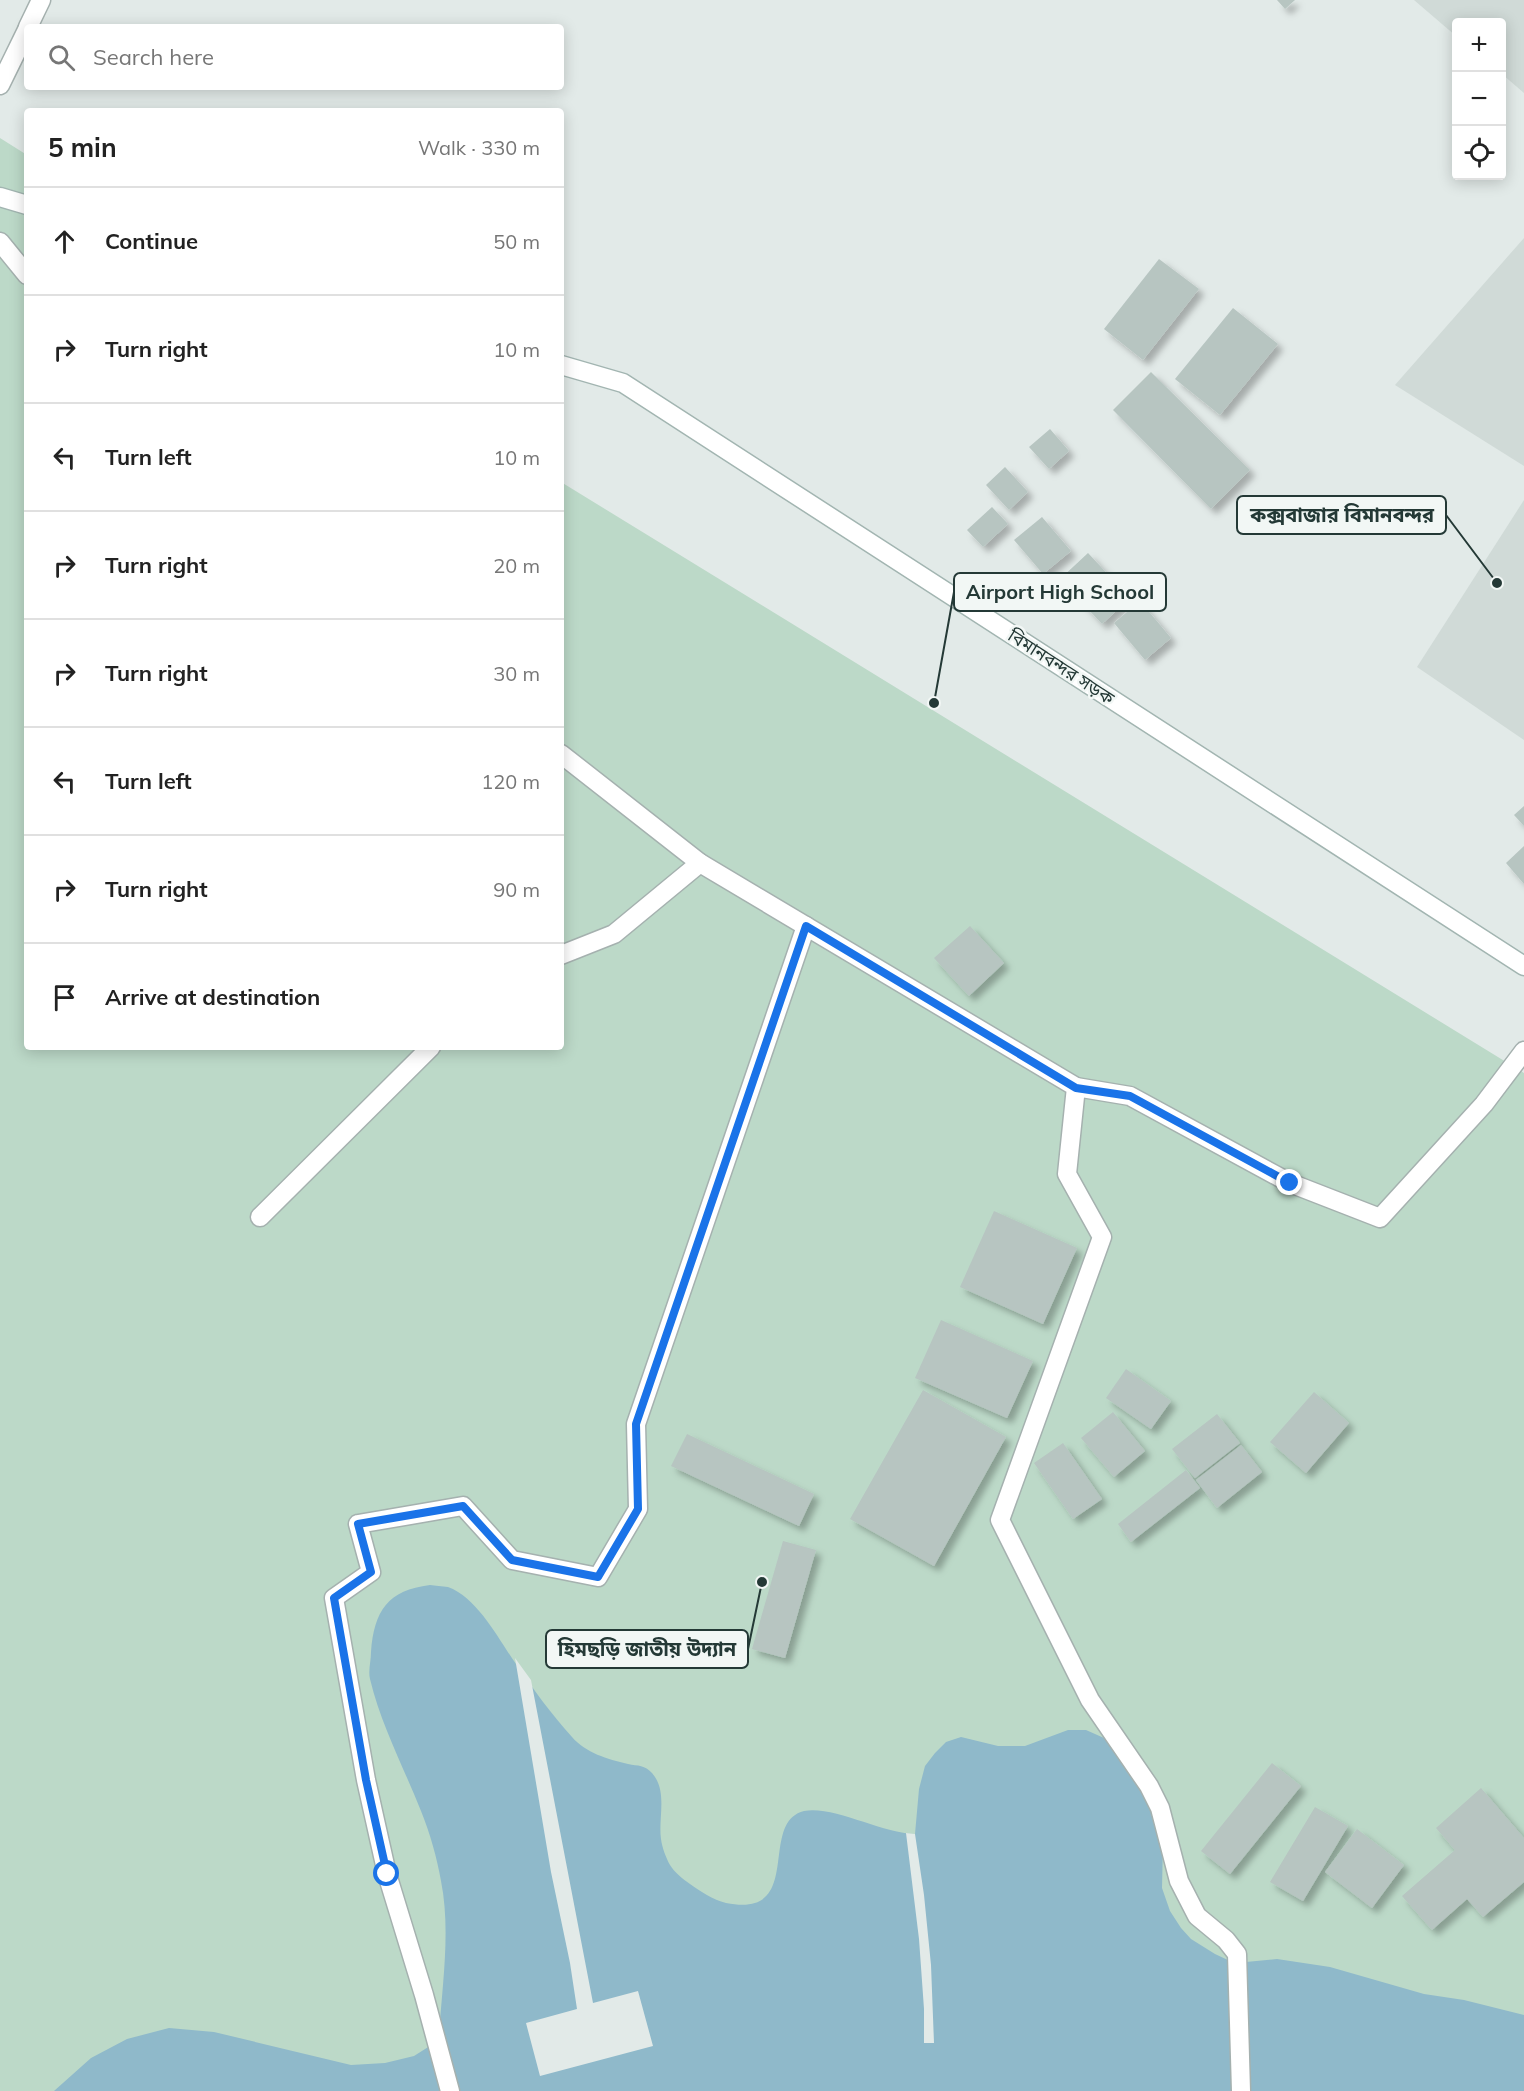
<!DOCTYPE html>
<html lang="en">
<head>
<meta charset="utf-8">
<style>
	:root { --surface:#fff; --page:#f6f6f6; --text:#222; --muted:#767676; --line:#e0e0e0 }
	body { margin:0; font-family:Mulish,"Noto Sans Bengali",sans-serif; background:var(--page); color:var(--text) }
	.controls { position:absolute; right:18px; top:18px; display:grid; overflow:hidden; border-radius:6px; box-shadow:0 3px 15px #0003 }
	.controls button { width:54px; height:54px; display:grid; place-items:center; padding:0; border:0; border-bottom:2px solid var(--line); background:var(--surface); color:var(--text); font:30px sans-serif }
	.stop { position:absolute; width:18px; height:18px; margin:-14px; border:4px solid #1a73e8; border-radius:50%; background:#fff }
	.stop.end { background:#1a73e8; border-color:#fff; box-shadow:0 2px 6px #0008 }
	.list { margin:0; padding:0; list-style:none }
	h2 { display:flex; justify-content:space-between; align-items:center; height:78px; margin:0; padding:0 24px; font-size:26px }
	h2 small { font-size:20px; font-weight:400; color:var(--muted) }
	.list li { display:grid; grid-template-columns:39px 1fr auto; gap:18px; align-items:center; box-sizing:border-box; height:108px; padding:0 24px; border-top:2px solid var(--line) }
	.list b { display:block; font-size:22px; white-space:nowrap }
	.list em { font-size:20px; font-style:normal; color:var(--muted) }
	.icon { flex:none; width:33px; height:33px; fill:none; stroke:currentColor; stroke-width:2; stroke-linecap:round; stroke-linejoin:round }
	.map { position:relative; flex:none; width:1524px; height:2091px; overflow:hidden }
	.search { position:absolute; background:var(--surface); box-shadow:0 3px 15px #0003; left:24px; top:24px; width:540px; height:66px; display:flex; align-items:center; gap:15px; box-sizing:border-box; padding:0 21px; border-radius:6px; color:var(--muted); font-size:22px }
	.panel { position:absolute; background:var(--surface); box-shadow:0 3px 15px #0003; left:24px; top:108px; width:540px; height:942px; border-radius:6px }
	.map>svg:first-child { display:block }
</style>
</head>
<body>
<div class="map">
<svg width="1524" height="2091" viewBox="0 0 1524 2091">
	<defs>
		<filter id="shadow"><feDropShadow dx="5.5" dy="5.5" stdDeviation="3" flood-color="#0004"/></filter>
	</defs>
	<rect width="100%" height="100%" fill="#e2eae8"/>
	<g fill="#d0dad7">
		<path d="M1414 0H1524V93L1502 74V22H1456V36Z"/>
		<path d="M1524 238V466L1395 385Z"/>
		<path d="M1524 500V740L1417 667Z"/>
	</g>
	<path fill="#bcd9c8" d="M0 138 27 155V1047H561V482L1524 1073V2091H0Z"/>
	<path fill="#8fb9ca" d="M430 1585C435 1586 442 1586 448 1587 478 1598 499 1640 516 1664 533 1689 552 1715 572 1737 586 1753 607 1759 628 1764 638 1766 645 1765 652 1773 668 1791 658 1818 661 1839 662 1847 666 1858 670 1865 674 1872 683 1879 690 1884 700 1891 713 1900 726 1903 806 1919 757 1823 804 1811 832 1805 882 1833 915 1834L919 1789 925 1766 935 1753 946 1742 961 1737 998 1746H1025L1068 1730H1086L1104 1738 1131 1769 1149 1796 1163 1843 1162 1888 1170 1911 1181 1928 1191 1939 1215 1954 1230 1961 1246 1962 1277 1959 1330 1967 1424 1994 1464 2000 1524 2015V2091H54L91 2058 127 2039 169 2028 214 2032 351 2065 385 2063 414 2056 433 2044 439 2036C442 1985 451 1931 441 1881 437 1858 430 1833 421 1811 404 1768 381 1725 370 1679 368 1671 371 1661 371 1652 374 1611 388 1590 430 1585Z"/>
	<g fill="#e2eae8">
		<path d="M515 1658 531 1680 593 2003 638 1991 653 2046 540 2076 526 2023 577 2009 570 1963 551 1872Z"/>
		<path d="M906 1833 915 1834 924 1895 931 1965 934 2043H924V2009L919 1939Z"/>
	</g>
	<g fill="#b7c5c1" filter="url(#shadow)">
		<path d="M1277 0H1295L1285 9Z"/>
		<path d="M1159 259 1199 289 1143 360 1104 329Z"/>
		<path d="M1233 308 1278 344 1220 415 1175 379Z"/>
		<path d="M1151 372 1250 470 1211 509 1113 410Z"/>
		<path d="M1050 429 1069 451 1049 469 1029 447Z"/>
		<path d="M1005 467 1028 492 1009 510 986 485Z"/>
		<path d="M992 507 1008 524 983 547 967 530Z"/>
		<path d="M1042 517 1071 551 1043 574 1014 540Z"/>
		<path d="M1088 553 1130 598 1102 624 1060 579Z"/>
		<path d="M1140 601 1171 638 1145 660 1114 623Z"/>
		<path d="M1524 806V826L1514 815Z"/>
		<path d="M1524 846V884L1506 863Z"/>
		<path d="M970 926 1004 963 969 996 934 958Z"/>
		<path d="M994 1211 1077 1248 1043 1324 960 1287Z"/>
		<path d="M941 1320 1033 1361 1007 1418 915 1378Z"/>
		<path d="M1126 1369 1171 1401 1151 1429 1106 1398Z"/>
		<path d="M923 1390 1006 1437 934 1566 850 1519Z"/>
		<path d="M1314 1392 1349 1423 1306 1473 1270 1442Z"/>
		<path d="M1113 1412 1145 1451 1114 1477 1081 1438Z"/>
		<path d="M1217 1414 1240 1443 1195 1478 1172 1449Z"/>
		<path d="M687 1434 814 1494 799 1526 671 1466Z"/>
		<path d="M1063 1443 1102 1499 1073 1519 1034 1463Z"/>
		<path d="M1241 1445 1262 1472 1217 1508 1196 1480Z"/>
		<path d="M1186 1470 1200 1488 1131 1542 1118 1524Z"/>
		<path d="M783 1541 816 1550 785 1658 752 1649Z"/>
		<path d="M1272 1763 1301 1786 1230 1874 1201 1851Z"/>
		<path d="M1481 1788 1524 1838V1882L1483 1917 1467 1899 1432 1930 1402 1896 1455 1850 1436 1828Z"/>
		<path d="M1315 1807 1348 1826 1303 1901 1270 1882Z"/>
		<path d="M1357 1829 1404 1865 1372 1908 1325 1872Z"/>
	</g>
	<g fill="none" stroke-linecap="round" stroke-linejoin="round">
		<g stroke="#a5b1af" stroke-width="21">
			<g id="lane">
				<path d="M561 955 614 934 700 863"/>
				<path d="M1076 1087 1130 1096 1290 1183 1380 1218 1484 1104 1524 1051"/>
				<path d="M260 1217 431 1047"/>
			</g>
		</g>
		<g stroke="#a5b1af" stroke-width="21">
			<g id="street">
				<path d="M28 27 41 0"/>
				<path d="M0 85 27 30"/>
				<path d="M0 242 27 275"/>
				<path d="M561 754 700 863 1076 1087 1067 1174 1102 1237 1000 1520 1090 1700 1149 1786 1160 1808 1179 1881 1197 1916 1226 1940 1237 1954 1241 2091"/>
				<path d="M450 2091 424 1995 387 1874 366 1780 334 1598 371 1572 358 1524 463 1506 512 1560 598 1577 638 1509 636 1424 806 926"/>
			</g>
		</g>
		<g stroke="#a2b5b1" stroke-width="21">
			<g id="secondary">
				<path d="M0 197 27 205"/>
				<path d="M561 365 623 383 1524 966"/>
			</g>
		</g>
		<use href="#lane" stroke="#fff" stroke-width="18"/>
		<use href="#street" stroke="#fff" stroke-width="18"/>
		<use href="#secondary" stroke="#fff" stroke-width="18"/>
	</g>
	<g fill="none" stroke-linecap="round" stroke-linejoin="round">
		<path stroke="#1a73e8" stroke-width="8" d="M387 1874 366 1780 334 1598 371 1572 358 1524 463 1506 512 1560 598 1577 638 1509 636 1424 806 926 1076 1088 1130 1096 1290 1183"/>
	</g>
	<g text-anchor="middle" stroke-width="5" stroke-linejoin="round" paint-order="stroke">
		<g font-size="18" fill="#243936" stroke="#f2f7f5">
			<text transform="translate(1061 667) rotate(33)" y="6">বিমানবন্দর সড়ক</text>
		</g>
	</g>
	<path fill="none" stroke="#243936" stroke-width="2" d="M1497 583L1446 515M934 703L954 592M762 1582L748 1649"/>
	<g fill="#243936" stroke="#f2f7f5" stroke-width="2">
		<circle cx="1497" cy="583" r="6"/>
		<circle cx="934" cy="703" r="6"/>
		<circle cx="762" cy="1582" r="6"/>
	</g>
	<g fill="#f2f7f5" stroke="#243936" stroke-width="2">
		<rect x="1237" y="496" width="209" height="38" rx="6"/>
		<rect x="954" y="573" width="212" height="38" rx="6"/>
		<rect x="546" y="1630" width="202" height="38" rx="6"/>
	</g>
	<g font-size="20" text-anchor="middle" font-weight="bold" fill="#243936">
		<text x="1342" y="522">কক্সবাজার বিমানবন্দর</text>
		<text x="1060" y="599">Airport High School</text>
		<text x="647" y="1656">হিমছড়ি জাতীয় উদ্যান</text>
	</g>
</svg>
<div class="controls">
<button>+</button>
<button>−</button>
<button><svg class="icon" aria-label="locate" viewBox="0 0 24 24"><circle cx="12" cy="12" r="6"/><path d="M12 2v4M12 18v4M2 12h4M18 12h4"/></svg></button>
</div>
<div class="stop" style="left:387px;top:1874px"></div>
<div class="stop end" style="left:1290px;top:1183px"></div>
<div class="search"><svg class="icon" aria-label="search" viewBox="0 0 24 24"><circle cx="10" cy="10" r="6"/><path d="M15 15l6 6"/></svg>Search here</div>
<section class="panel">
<h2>5 min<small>Walk · 330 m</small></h2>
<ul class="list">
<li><svg class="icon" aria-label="ahead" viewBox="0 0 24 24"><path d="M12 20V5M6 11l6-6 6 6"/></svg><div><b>Continue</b></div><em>50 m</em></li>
<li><svg class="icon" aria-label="right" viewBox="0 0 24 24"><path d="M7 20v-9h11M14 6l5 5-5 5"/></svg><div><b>Turn right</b></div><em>10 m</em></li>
<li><svg class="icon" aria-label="left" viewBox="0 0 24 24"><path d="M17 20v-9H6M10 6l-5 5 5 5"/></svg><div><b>Turn left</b></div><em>10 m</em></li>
<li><svg class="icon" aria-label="right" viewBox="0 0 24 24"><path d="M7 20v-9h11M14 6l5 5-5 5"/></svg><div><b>Turn right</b></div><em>20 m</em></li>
<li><svg class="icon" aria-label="right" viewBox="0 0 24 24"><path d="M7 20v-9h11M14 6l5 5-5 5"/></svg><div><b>Turn right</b></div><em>30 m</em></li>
<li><svg class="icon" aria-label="left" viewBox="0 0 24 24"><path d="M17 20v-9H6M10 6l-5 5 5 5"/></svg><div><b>Turn left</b></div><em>120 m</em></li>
<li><svg class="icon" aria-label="right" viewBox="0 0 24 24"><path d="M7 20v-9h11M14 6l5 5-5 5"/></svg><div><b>Turn right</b></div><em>90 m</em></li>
<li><svg class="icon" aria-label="arrive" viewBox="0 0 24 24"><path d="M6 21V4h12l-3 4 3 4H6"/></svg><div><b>Arrive at destination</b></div></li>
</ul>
</section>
</div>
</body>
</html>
